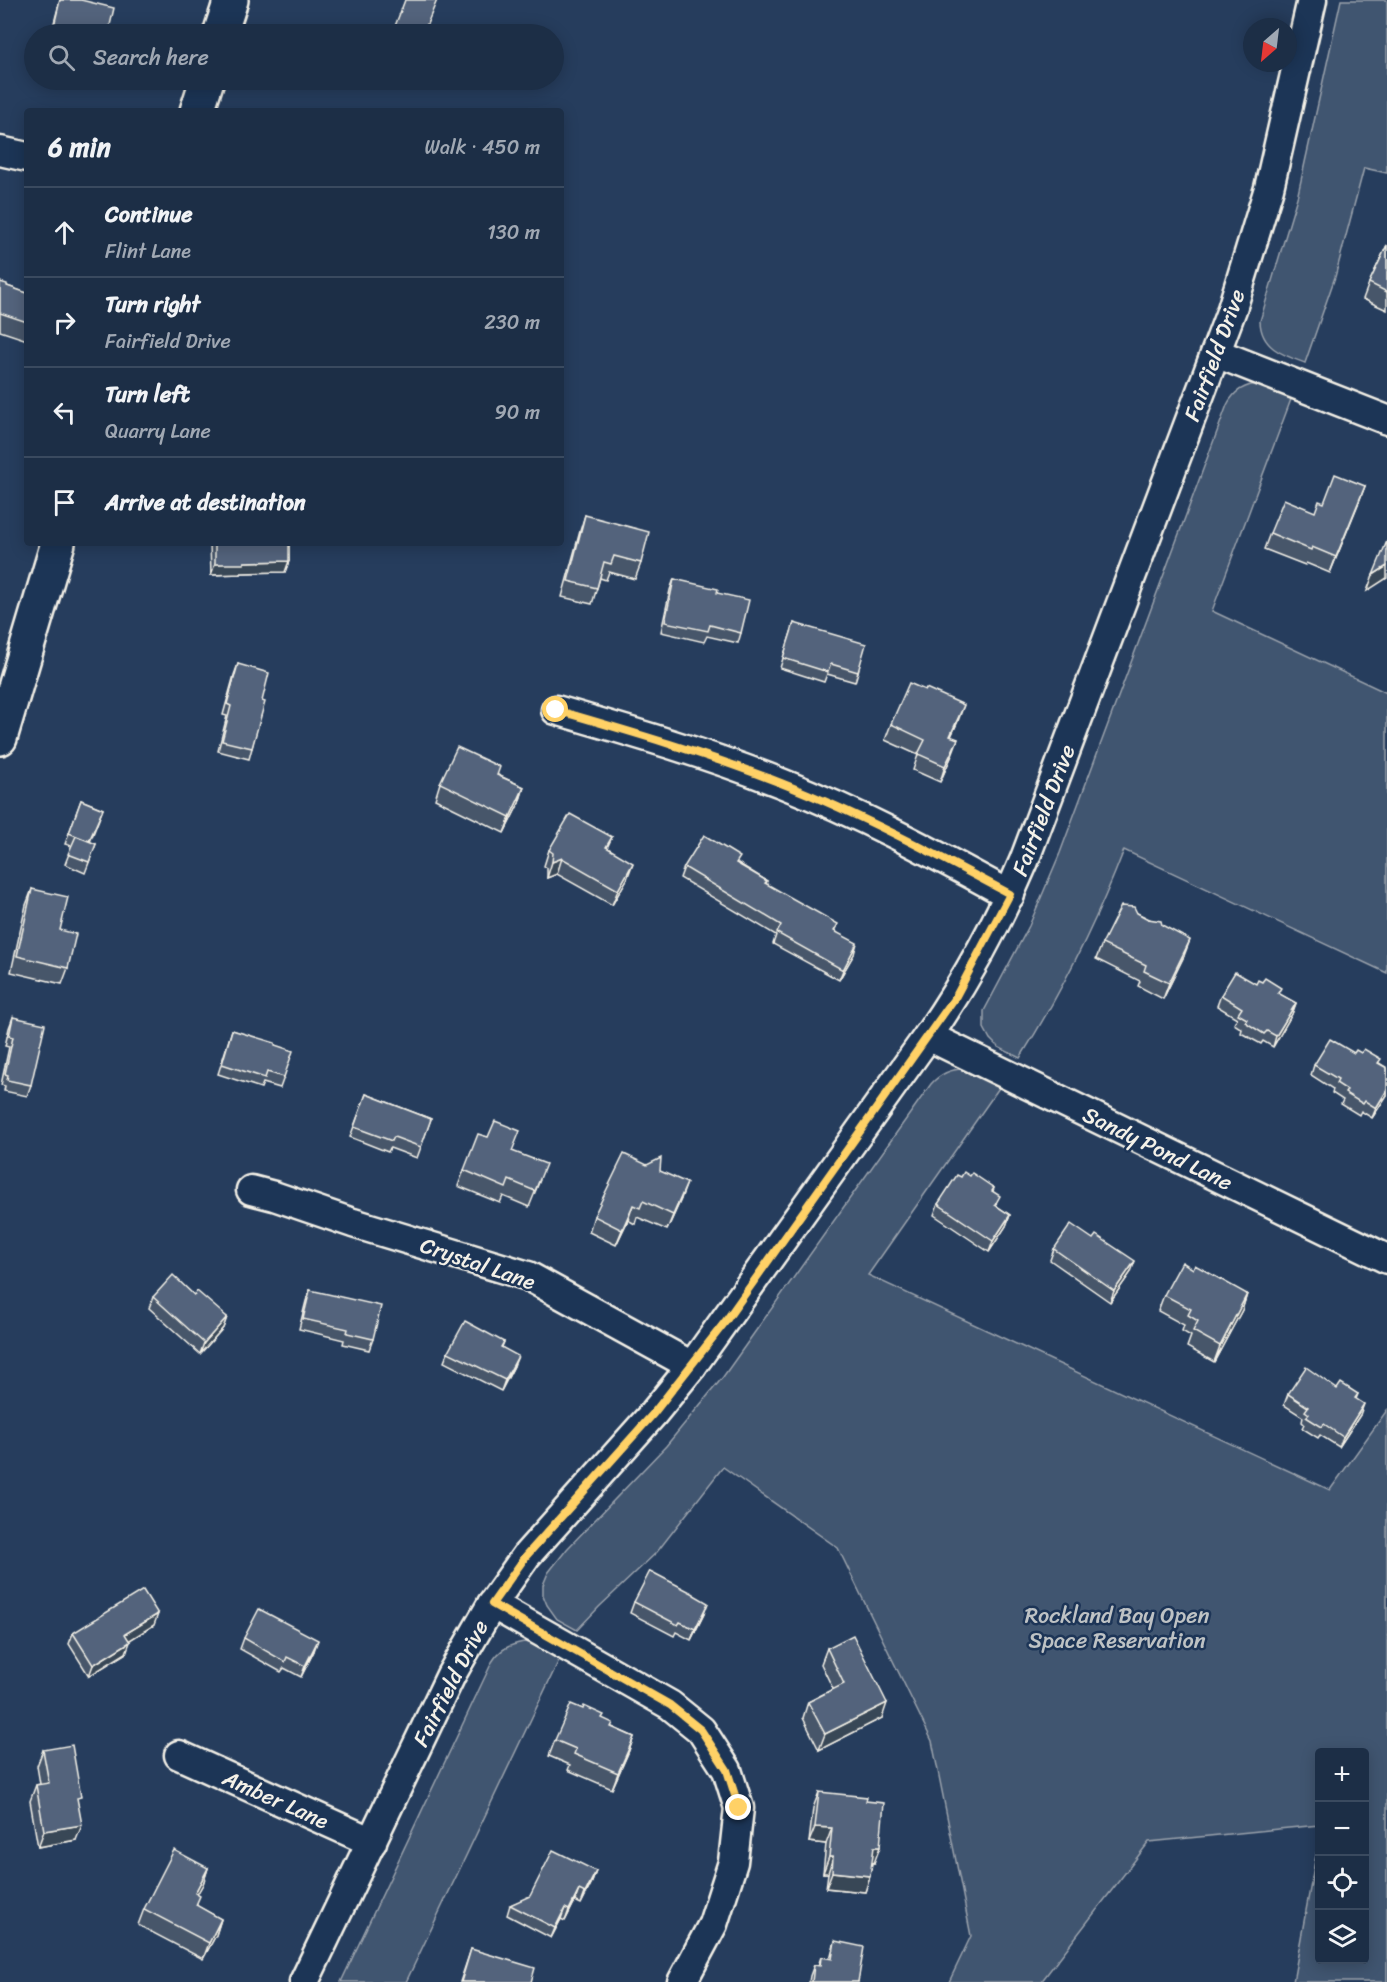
<!DOCTYPE html>
<html lang="en">
<head>
<meta charset="utf-8">
<style>
	:root { --surface:#1c2e46; --page:#25364d; --text:#f1f3f6; --muted:#a0a8b3; --line:#3a4a5f }
	body { margin:0; font-family:Sriracha,sans-serif; background:var(--page); color:var(--text) }
	.controls { position:absolute; right:18px; bottom:18px; display:grid; overflow:hidden; border-radius:6px; box-shadow:0 3px 15px #0003 }
	.controls button { width:54px; height:54px; display:grid; place-items:center; padding:0; border:0; border-bottom:2px solid var(--line); background:var(--surface); color:var(--text); font:30px sans-serif }
	.compass { position:absolute; left:1243px; top:18px; width:54px; height:54px; border-radius:50%; background:var(--surface); box-shadow:0 3px 15px #0003; rotate:208deg }
	.stop { position:absolute; width:18px; height:18px; margin:-14px; border:4px solid #ffd166; border-radius:50%; background:#fff }
	.stop.end { background:#ffd166; border-color:#fff; box-shadow:0 2px 6px #0008 }
	.list { margin:0; padding:0; list-style:none }
	h2 { display:flex; justify-content:space-between; align-items:center; height:78px; margin:0; padding:0 24px; font-size:26px }
	h2 small { font-size:20px; font-weight:400; color:var(--muted) }
	.list li { display:grid; grid-template-columns:39px 1fr auto; gap:18px; align-items:center; box-sizing:border-box; height:90px; padding:0 24px; border-top:2px solid var(--line) }
	.list b { display:block; font-size:22px; white-space:nowrap }
	.list p { margin:0; font-size:20px; white-space:nowrap; color:var(--muted) }
	.list em { font-size:20px; font-style:normal; color:var(--muted) }
	.icon { flex:none; width:33px; height:33px; fill:none; stroke:currentColor; stroke-width:2; stroke-linecap:round; stroke-linejoin:round }
	.map { position:relative; flex:none; width:1387px; height:1982px; overflow:hidden }
	.search { position:absolute; background:var(--surface); box-shadow:0 3px 15px #0003; left:24px; top:24px; width:540px; height:66px; display:flex; align-items:center; gap:15px; box-sizing:border-box; padding:0 21px; border-radius:33px; color:var(--muted); font-size:22px }
	.panel { position:absolute; background:var(--surface); box-shadow:0 3px 15px #0003; left:24px; top:108px; width:540px; height:438px; border-radius:6px }
	.map>svg:first-child { display:block }
</style>
</head>
<body>
<div class="map">
<svg width="1387" height="1982" viewBox="0 0 1387 1982">
	<rect width="100%" height="100%" fill="#263d5d"/>
	<filter id="ink" filterUnits="userSpaceOnUse"><feTurbulence type="fractalNoise" baseFrequency=".0167" numOctaves="2"/><feDisplacementMap in="SourceGraphic" scale="12" xChannelSelector="R" yChannelSelector="G"/><feConvolveMatrix kernelMatrix="1 2 1 2 8 2 1 2 1" color-interpolation-filters="sRGB"/></filter>
	<g filter="url(#ink)">
		<g fill="#40546f" stroke="#9aa2ac" stroke-width="1.5">
			<path d="M1341 0H1387V173L1364 168 1335 277 1305 363C1283 355 1261 348 1260 321L1298 194Z"/>
			<path d="M1261 384 1293 394 1212 611 1387 693V973L1124 850C1095 925 1063 990 1020 1058L998 1047 990 1039 984 1028V1011L1029 926 1060 853 1227 405C1234 391 1245 384 1261 384Z"/>
			<path d="M963 1069 1001 1085 868 1275 1330 1490 1387 1410V1982H1293L1319 1839 1320 1960H1364V1752H1320L1319 1825 1149 1842 1041 1982H949L971 1936 932 1741 838 1548 723 1467 657 1552 599 1607 577 1630 557 1619 547 1605 543 1595V1585L548 1573 567 1549 666 1446 723 1377 931 1084C940 1074 950 1069 963 1069Z"/>
			<path d="M524 1642 535 1644 560 1658 406 1982H341L492 1662C500 1649 509 1645 524 1642Z"/>
		</g>
		<g fill="none" stroke-linecap="round" stroke-linejoin="round">
			<g stroke="#f4f1e8" stroke-width="33">
				<g id="minor">
					<path d="M0 151 27 157"/>
					<path d="M1216 353 1387 420"/>
					<path d="M556 710C632 732 708 754 781 783 861 814 935 854 1010 895"/>
					<path d="M928 1036 1387 1259"/>
					<path d="M251 1190 274 1196 353 1223 528 1276 692 1366"/>
					<path d="M492 1604 670 1705 701 1730 727 1770 739 1808 733 1862 713 1924 682 1982"/>
					<path d="M179 1755 372 1842"/>
					<path d="M304 1982 451 1675 492 1604 526 1556 653 1414 692 1366 928 1036C966 981 998 923 1024 861L1232 309 1269 188 1312 0"/>
				</g>
			</g>
			<g stroke="#f4f1e8" stroke-width="38">
				<g id="major">
					<path d="M220 34 231 0"/>
					<path d="M197 111 207 80"/>
					<path d="M0 738 58 543"/>
				</g>
			</g>
			<use href="#minor" stroke="#1d3557" stroke-width="28"/>
			<use href="#major" stroke="#1d3557" stroke-width="33"/>
		</g>
		<g fill="#47566a" stroke="#f4f1e8" stroke-width="1.5">
			<path d="M60 0H81L108 34H51Z"/>
			<path d="M1387 245V310L1363 299 1369 283Z"/>
			<path d="M0 282 7 286 27 293V340L0 331Z"/>
			<path d="M1365 486 1330 573 1306 563 1305 565 1264 549 1270 533 1315 512 1324 503Z"/>
			<path d="M585 515 641 563 635 579 609 572 606 580 600 578 592 604 562 597 580 531Z"/>
			<path d="M210 543H289V561L285 572 241 573V574L211 575Z"/>
			<path d="M674 579 717 593 741 633 738 643 707 636 704 642 661 632 670 590Z"/>
			<path d="M794 623 858 672 855 682 827 674 824 682 780 668Z"/>
			<path d="M238 664 262 701 252 748 249 759 218 751 227 716 223 715 234 675Z"/>
			<path d="M958 721 951 736 952 755 940 782 913 770 918 755 885 740 891 724Z"/>
			<path d="M498 775 524 787 519 803 504 833 435 799 440 783Z"/>
			<path d="M81 800 103 809 90 842 96 844 85 873 65 864 72 846 65 844Z"/>
			<path d="M612 837 607 848 627 879 612 905 557 874 547 878V868L544 866 549 850Z"/>
			<path d="M738 863 767 881 766 884 836 931 854 954 839 980 773 944 776 935 680 878 684 867Z"/>
			<path d="M32 889 60 930 68 968 62 984 11 972 26 905Z"/>
			<path d="M1137 913 1162 925 1184 956 1163 999 1138 986 1140 981 1096 959 1102 944Z"/>
			<path d="M1256 984 1279 994 1296 1003 1292 1014 1273 1047 1263 1041 1261 1044 1241 1033 1242 1029 1234 1024 1237 1018 1217 1006 1221 995Z"/>
			<path d="M13 1017 31 1085 27 1096 4 1091 5 1086 1 1085 9 1047 5 1046 9 1028Z"/>
			<path d="M232 1030 275 1045 284 1077 280 1088 263 1083 261 1088 218 1074Z"/>
			<path d="M1354 1053 1379 1063 1387 1068V1095L1372 1118 1361 1111 1359 1115 1341 1104 1343 1100 1332 1093 1333 1089 1311 1075 1314 1065Z"/>
			<path d="M366 1094 431 1119 417 1158 390 1148 388 1152 350 1137Z"/>
			<path d="M513 1151 540 1180 529 1207 503 1196 500 1203 458 1186 464 1170Z"/>
			<path d="M660 1171 681 1199 667 1230 637 1217 635 1224 628 1220 616 1245 589 1232 594 1216Z"/>
			<path d="M970 1176 994 1188 993 1191 997 1206 1010 1215 1006 1226 989 1252 934 1215 938 1204 961 1177Z"/>
			<path d="M1054 1249 1131 1272 1110 1302 1050 1260Z"/>
			<path d="M310 1290 373 1339 369 1350 343 1344 344 1340 299 1329 306 1301Z"/>
			<path d="M1247 1294 1242 1310 1214 1362 1187 1347 1191 1336 1182 1331 1184 1325 1158 1311 1164 1295Z"/>
			<path d="M194 1295 227 1317 223 1328 200 1354 149 1308 153 1297Z"/>
			<path d="M504 1342 502 1347 514 1366 501 1391 444 1362 448 1352Z"/>
			<path d="M1337 1389 1358 1394 1356 1399 1360 1415 1339 1447 1320 1435 1318 1438 1302 1428 1304 1424 1302 1422 1303 1417 1284 1405 1288 1394Z"/>
			<path d="M694 1595 704 1614 691 1640 676 1632 674 1636 630 1613 634 1602Z"/>
			<path d="M154 1625 129 1640 126 1653 89 1676 69 1644 73 1633Z"/>
			<path d="M244 1638 314 1651 301 1677 284 1668 281 1672 240 1649Z"/>
			<path d="M827 1648 882 1718 819 1750 803 1718 808 1702 833 1689 821 1664Z"/>
			<path d="M602 1718 612 1727 634 1737 628 1753 612 1789 568 1770 570 1765 549 1756 555 1740Z"/>
			<path d="M43 1750 78 1804 76 1840 38 1847 30 1801 36 1785 40 1784 37 1766Z"/>
			<path d="M819 1792 874 1863H872L870 1876 865 1892 826 1888 828 1873H823L826 1844 809 1842 813 1808Z"/>
			<path d="M208 1868 203 1884 197 1894V1906L221 1919 216 1935 203 1959 138 1925 144 1909Z"/>
			<path d="M596 1871 592 1882 581 1904 575 1901 565 1921 561 1919 551 1938 507 1915 510 1905Z"/>
			<path d="M835 1941 858 1982H809L810 1976 814 1965 818 1966 821 1957 830 1959 832 1951Z"/>
			<path d="M471 1949 531 1982H460Z"/>
		</g>
		<g fill="#394656" stroke="#f4f1e8" stroke-width="1.5">
			<path d="M1365 486 1359 502 1330 573 1336 557Z"/>
			<path d="M289 561 285 572 241 573V574L211 575 215 564 244 562Z"/>
			<path d="M1387 566V578L1367 591 1373 575Z"/>
			<path d="M964 705 958 721 944 752 950 736Z"/>
			<path d="M958 739 952 755 940 782 945 766Z"/>
			<path d="M524 787 519 803 504 833 510 817Z"/>
			<path d="M562 858 557 874 547 878 552 862Z"/>
			<path d="M633 863 627 879 612 905 618 890Z"/>
			<path d="M1190 940 1184 956 1163 999 1169 983Z"/>
			<path d="M857 943 854 954 839 980 843 970Z"/>
			<path d="M1296 1003 1292 1014 1273 1047 1276 1036Z"/>
			<path d="M1387 1090V1095L1372 1118 1376 1108Z"/>
			<path d="M687 1183 681 1199 667 1230 673 1215Z"/>
			<path d="M633 1205 628 1220 616 1245 622 1230Z"/>
			<path d="M1010 1215 1006 1226 989 1252 993 1241Z"/>
			<path d="M1135 1261 1131 1272 1110 1302 1114 1291Z"/>
			<path d="M1247 1294 1242 1310 1214 1362 1220 1346Z"/>
			<path d="M227 1317 223 1328 200 1354 204 1343Z"/>
			<path d="M518 1356 514 1366 501 1391 505 1380Z"/>
			<path d="M1364 1404 1360 1415 1339 1447 1343 1437Z"/>
			<path d="M708 1603 704 1614 691 1640 695 1629Z"/>
			<path d="M158 1614 154 1625 122 1645 125 1634Z"/>
			<path d="M318 1640 314 1651 301 1677 305 1666Z"/>
			<path d="M130 1642 126 1653 89 1676 93 1665Z"/>
			<path d="M887 1703 882 1718 819 1750 825 1734Z"/>
			<path d="M634 1737 628 1753 612 1789 618 1773Z"/>
			<path d="M82 1825 76 1840 38 1847 44 1831Z"/>
			<path d="M815 1827 832 1828 826 1844 809 1842Z"/>
			<path d="M874 1847H880L874 1863 868 1862Z"/>
			<path d="M829 1857H833L828 1873H823Z"/>
			<path d="M208 1868 203 1884 189 1909 195 1893Z"/>
			<path d="M596 1871 592 1882 581 1904 585 1893Z"/>
			<path d="M832 1872 870 1876 865 1892 826 1888Z"/>
			<path d="M579 1890 575 1901 565 1921 569 1910Z"/>
			<path d="M565 1908 561 1919 551 1938 555 1928Z"/>
			<path d="M221 1919 216 1935 203 1959 209 1943Z"/>
		</g>
		<g fill="#52647b" stroke="#f4f1e8" stroke-width="1.5">
			<path d="M60 0H81L114 8 108 34H89L54 26Z"/>
			<path d="M405 0H437L423 34H392Z"/>
			<path d="M1387 245V292L1369 283Z"/>
			<path d="M0 282 7 284V286L27 293V322L0 313Z"/>
			<path d="M1335 474 1365 486 1336 557 1312 547 1311 550 1270 533 1284 499 1315 512 1319 501 1324 503Z"/>
			<path d="M585 515 649 532 641 563 614 556 611 564 604 562 597 588 568 581Z"/>
			<path d="M1387 541V566L1373 575Z"/>
			<path d="M215 543H289V561L244 562V564H215Z"/>
			<path d="M674 579 718 589 717 593 749 600 741 633 710 625 708 631 665 622Z"/>
			<path d="M794 623 866 644 858 672 831 664 828 672 783 658Z"/>
			<path d="M238 664 269 673 262 701 265 702 252 748 222 741 231 706 227 704Z"/>
			<path d="M909 683 925 690 926 688 964 705 950 736 958 739 945 766 918 754 925 740 891 724Z"/>
			<path d="M457 747 500 767 497 775 524 787 510 817 440 783Z"/>
			<path d="M81 800 103 809 89 841 69 833Z"/>
			<path d="M570 814 612 837 606 847 633 863 618 890 562 858 552 862 553 853 549 850Z"/>
			<path d="M704 835 740 857 736 863 767 881 765 883 838 924 834 931 857 943 843 970 777 933 781 925 684 867Z"/>
			<path d="M76 836 96 844 89 862 68 854Z"/>
			<path d="M32 889 68 897 60 930 76 934 68 968 17 956Z"/>
			<path d="M1121 906 1134 907 1137 913 1148 919 1161 921 1162 925 1190 940 1169 983 1144 971 1146 965 1102 944Z"/>
			<path d="M1235 972 1256 984 1258 980 1262 982 1265 978 1281 988 1278 993 1296 1003 1276 1036 1267 1031 1264 1034 1245 1022 1247 1019 1238 1014 1242 1008 1221 995Z"/>
			<path d="M13 1017 45 1024 31 1085 7 1080 8 1075 5 1074 13 1037 9 1036Z"/>
			<path d="M232 1030 275 1043V1045L293 1051 284 1077 267 1072 265 1078 222 1064Z"/>
			<path d="M1330 1039 1354 1053 1356 1050 1361 1053 1364 1049 1381 1059 1378 1063 1387 1068V1090L1376 1108 1365 1101 1363 1104 1345 1093 1347 1090 1336 1083 1338 1079 1314 1065Z"/>
			<path d="M366 1094 431 1119 421 1147 394 1137 392 1141 354 1127Z"/>
			<path d="M495 1121 520 1131 512 1151 546 1164 535 1191 509 1180 506 1188 464 1170 478 1134 488 1137Z"/>
			<path d="M624 1154 647 1165 661 1158 660 1171 687 1183 673 1215 643 1201 640 1208 633 1205 622 1230 594 1216Z"/>
			<path d="M964 1172 970 1176 972 1173 994 1188 992 1191 1000 1196 995 1205 1010 1215 993 1241 938 1204 957 1175 961 1177Z"/>
			<path d="M1071 1224 1093 1239 1096 1235 1135 1261 1114 1291 1054 1249Z"/>
			<path d="M1182 1262 1193 1269 1195 1265 1247 1294 1220 1346 1193 1331 1198 1321 1188 1315 1191 1309 1164 1295Z"/>
			<path d="M173 1275 194 1295 197 1291 227 1317 204 1343 153 1297Z"/>
			<path d="M310 1290 381 1306 373 1339 347 1333 348 1329 303 1319Z"/>
			<path d="M465 1321 504 1342 501 1347 518 1356 505 1380 448 1352Z"/>
			<path d="M1306 1367 1337 1389 1341 1383 1358 1394 1355 1398 1364 1404 1343 1437 1324 1424 1322 1427 1306 1417 1309 1414 1305 1411 1308 1407 1288 1394Z"/>
			<path d="M650 1571 694 1594V1595L708 1603 695 1629 680 1622 678 1625 634 1602Z"/>
			<path d="M143 1590 158 1614 125 1634 130 1642 93 1665 73 1633Z"/>
			<path d="M259 1609 318 1640 305 1666 287 1657 285 1662 244 1638Z"/>
			<path d="M853 1635 887 1703 825 1734 808 1702 844 1684 827 1648Z"/>
			<path d="M571 1704 583 1709 584 1706 604 1715 602 1718 613 1723 611 1727 634 1737 618 1773 574 1754 576 1749 555 1740Z"/>
			<path d="M72 1745 81 1797 77 1798 82 1825 44 1831 36 1785 49 1783 43 1750Z"/>
			<path d="M819 1792 867 1797 866 1801 884 1803 880 1847H874L870 1876 832 1872 833 1857H829L832 1828 815 1827Z"/>
			<path d="M174 1850 208 1868 195 1893 200 1896 196 1905 221 1919 209 1943 144 1909Z"/>
			<path d="M553 1850 596 1871 585 1893 579 1890 569 1910 565 1908 555 1928 510 1905 530 1896Z"/>
			<path d="M835 1941 864 1947 858 1982H812L814 1965 820 1966 821 1957 832 1959Z"/>
			<path d="M471 1949 535 1968 531 1982H461Z"/>
		</g>
	</g>
	<g fill="none" stroke-linecap="round" stroke-linejoin="round" filter="url(#ink)">
		<path stroke="#ffd166" stroke-width="8" d="M556 710C632 732 707 754 781 783 860 814 935 854 1010 894L956 996 725 1322 653 1414 526 1556 492 1604 670 1705 701 1730 727 1770 739 1808"/>
	</g>
	<g text-anchor="middle" stroke-width="5" stroke-linejoin="round" paint-order="stroke">
		<g font-size="22" fill="#f4f1e8" stroke="#1d3557">
			<text transform="translate(1214 355) rotate(-70)" y="8">Fairfield Drive</text>
			<text transform="translate(1043 810) rotate(-69)" y="8">Fairfield Drive</text>
			<text transform="translate(1158 1148) rotate(26)" y="8">Sandy Pond Lane</text>
			<text transform="translate(478 1263) rotate(19)" y="8">Crystal Lane</text>
			<text transform="translate(450 1683) rotate(-63)" y="8">Fairfield Drive</text>
			<text transform="translate(276 1799) rotate(24)" y="8">Amber Lane</text>
		</g>
		<g font-size="22" fill="#bec2c4" stroke="#1d3557">
			<text x="1117" y="1623">Rockland Bay Open<tspan x="1117" dy="25">Space Reservation</tspan></text>
		</g>
	</g>
</svg>
<div class="controls">
<button>+</button>
<button>−</button>
<button><svg class="icon" aria-label="locate" viewBox="0 0 24 24"><circle cx="12" cy="12" r="6"/><path d="M12 2v4M12 18v4M2 12h4M18 12h4"/></svg></button>
<button><svg class="icon" aria-label="layers" viewBox="0 0 24 24"><path d="M12 4l9 5-9 5-9-5zM3 14l9 5 9-5"/></svg></button>
</div>
<svg class="compass" viewBox="-18 -18 36 36"><path d="M0-13l5 13h-10z" fill="#e53935"/><path d="M0 13l5-13h-10z" fill="#a0a8b3"/></svg>
<div class="stop" style="left:556px;top:710px"></div>
<div class="stop end" style="left:739px;top:1808px"></div>
<div class="search"><svg class="icon" aria-label="search" viewBox="0 0 24 24"><circle cx="10" cy="10" r="6"/><path d="M15 15l6 6"/></svg>Search here</div>
<section class="panel">
<h2>6 min<small>Walk · 450 m</small></h2>
<ul class="list">
<li><svg class="icon" aria-label="ahead" viewBox="0 0 24 24"><path d="M12 20V5M6 11l6-6 6 6"/></svg><div><b>Continue</b><p>Flint Lane</p></div><em>130 m</em></li>
<li><svg class="icon" aria-label="right" viewBox="0 0 24 24"><path d="M7 20v-9h11M14 6l5 5-5 5"/></svg><div><b>Turn right</b><p>Fairfield Drive</p></div><em>230 m</em></li>
<li><svg class="icon" aria-label="left" viewBox="0 0 24 24"><path d="M17 20v-9H6M10 6l-5 5 5 5"/></svg><div><b>Turn left</b><p>Quarry Lane</p></div><em>90 m</em></li>
<li><svg class="icon" aria-label="arrive" viewBox="0 0 24 24"><path d="M6 21V4h12l-3 4 3 4H6"/></svg><div><b>Arrive at destination</b></div></li>
</ul>
</section>
</div>
</body>
</html>
